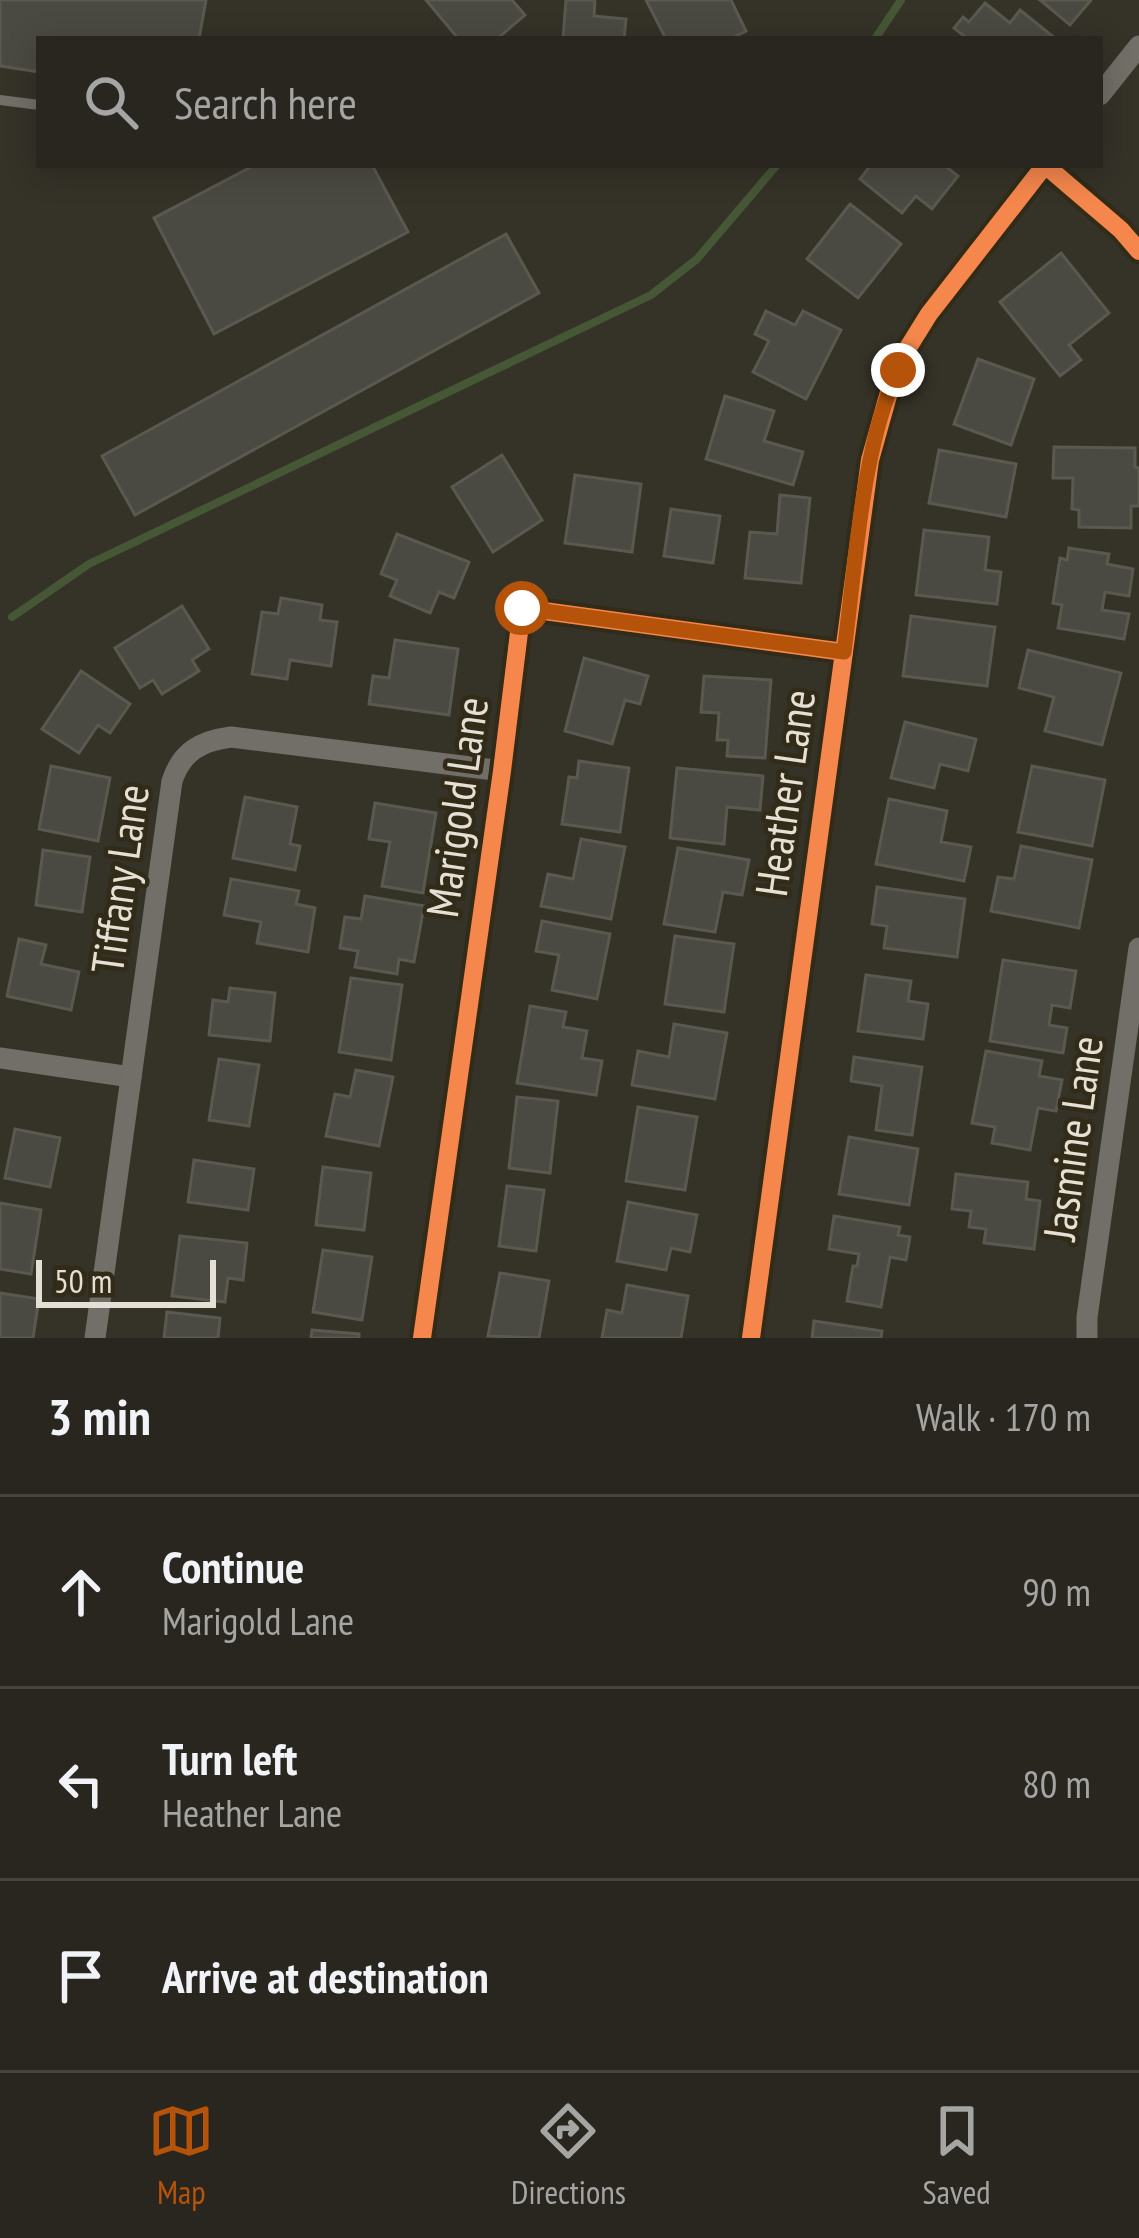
<!DOCTYPE html>
<html lang="en">
<head>
<meta charset="utf-8">
<style>
	:root { --surface:#28261e; --page:#34322b; --text:#f1f3f6; --muted:#a5a5a4; --line:#44433c; --accent:#b45309 }
	body { margin:0; font-family:"PT Sans Narrow",sans-serif; background:var(--page); color:var(--text) }
	.scale { position:absolute; left:36px; bottom:30px; width:180px; box-sizing:border-box; padding-left:12px; border:6px solid #e4e0d5; border-top:0; font-size:33px; line-height:42px; white-space:nowrap; color:#e4e0d5; -webkit-text-stroke:9px #312b18; paint-order:stroke }
	.stop { position:absolute; width:36px; height:36px; margin:-27px; border:9px solid #b45309; border-radius:50%; background:#fff }
	.stop.end { background:#b45309; border-color:#fff; box-shadow:0 3px 12px #0008 }
	.list { margin:0; padding:0; list-style:none }
	h2 { display:flex; justify-content:space-between; align-items:center; height:156px; margin:0; padding:0 48px; font-size:51px }
	h2 small { font-size:39px; font-weight:400; color:var(--muted) }
	.list li { display:grid; grid-template-columns:78px 1fr auto; gap:36px; align-items:center; box-sizing:border-box; height:192px; padding:0 48px; border-top:3px solid var(--line) }
	.list b { display:block; font-size:45px; white-space:nowrap }
	.list p { margin:0; font-size:39px; white-space:nowrap; color:var(--muted) }
	.list em { font-size:39px; font-style:normal; color:var(--muted) }
	.icon { flex:none; width:66px; height:66px; fill:none; stroke:currentColor; stroke-width:2; stroke-linecap:round; stroke-linejoin:round }
	.map { position:relative; flex:none; width:1139px; height:1338px; overflow:hidden }
	.search { position:absolute; background:var(--surface); box-shadow:0 6px 30px #0003; left:36px; right:36px; top:36px; height:132px; display:flex; align-items:center; gap:30px; box-sizing:border-box; padding:0 42px; border-radius:0px; color:var(--muted); font-size:45px }
	.sheet { height:732px; background:var(--surface) }
	nav { display:flex; justify-content:space-around; align-items:center; box-sizing:border-box; height:168px; border-top:3px solid var(--line); background:var(--surface); font-size:33px; color:var(--muted) }
	nav a { display:grid; justify-items:center; gap:6px }
	nav .on { color:var(--accent) }
	.map>svg:first-child { display:block }
</style>
</head>
<body>
<div class="map">
<svg width="1139" height="1338" viewBox="0 0 1139 1338">
	<rect width="100%" height="100%" fill="#353228"/>
	<g fill="none" stroke-linecap="round" stroke-linejoin="round">
		<g stroke="#465735" stroke-width="8">
			<path d="M875 39 901 0"/>
			<path d="M12 617 89 564 651 295 697 259 777 165"/>
		</g>
	</g>
	<g fill="#4b4a42" stroke="#5a5950" stroke-width="3">
		<path d="M0 0H206L199 39H39V72L0 66Z"/>
		<path d="M426 0H512L525 15 497 39H455L457 37Z"/>
		<path d="M566 0H595L594 16 626 19 624 39H563Z"/>
		<path d="M646 0H731L746 31 730 39H666Z"/>
		<path d="M1040 0H1091L1070 25Z"/>
		<path d="M985 3 1010 23 1020 10 1056 39H968L954 28 963 17 969 22Z"/>
		<path d="M255 165H372L408 232 214 334 154 218Z"/>
		<path d="M871 165H944L958 176 932 209 916 196 902 213 860 179Z"/>
		<path d="M850 204 901 244 858 298 807 259Z"/>
		<path d="M506 234 539 293 135 515 102 456Z"/>
		<path d="M1061 253 1109 313 1069 345 1081 360 1060 376 1000 302Z"/>
		<path d="M766 311 795 325 803 311 841 330 806 399 753 372 769 341 755 334Z"/>
		<path d="M978 359 1034 379 1011 445 954 424Z"/>
		<path d="M725 396 774 411 764 441 803 452 793 485 706 459Z"/>
		<path d="M1054 447 1135 448V467L1139 468V506H1131V528L1079 527V510L1072 509 1073 478H1053Z"/>
		<path d="M939 450 1016 464 1006 517 929 503Z"/>
		<path d="M502 455 542 520 493 552 452 487Z"/>
		<path d="M575 475 641 484 632 552 565 543Z"/>
		<path d="M780 495 810 498 801 583 745 578 750 532 777 534Z"/>
		<path d="M671 509 720 516 713 563 664 556Z"/>
		<path d="M924 530 989 537 985 570 1001 572 997 604 916 595Z"/>
		<path d="M397 534 469 562 454 598 439 592 430 613 390 596 397 580 381 574Z"/>
		<path d="M1069 548 1109 554 1107 564 1133 569 1129 596 1105 592 1102 610 1129 614 1124 639 1058 628 1062 605 1053 603 1060 558 1067 560Z"/>
		<path d="M281 598 322 605 320 620 337 622 331 666 290 660 287 679 252 674 262 612 278 614Z"/>
		<path d="M182 606 209 649 192 660 199 671 162 694 153 680 140 688 115 648Z"/>
		<path d="M911 616 995 627 987 686 903 676Z"/>
		<path d="M395 640 458 649 449 715 369 704 373 676 389 678Z"/>
		<path d="M1028 650 1121 673 1102 745 1045 731 1054 697 1019 688Z"/>
		<path d="M584 658 648 676 640 704 625 700 612 744 565 731Z"/>
		<path d="M81 671 130 704 110 733 98 725 79 753 42 729Z"/>
		<path d="M704 676 771 680 765 758 727 756 728 740H717L719 713 701 712Z"/>
		<path d="M905 722 976 739 968 771 940 764 934 788 891 778Z"/>
		<path d="M579 761 629 768 620 832 562 824 569 777 577 778Z"/>
		<path d="M51 766 110 778 98 841 39 829Z"/>
		<path d="M1032 766 1105 780 1092 846 1018 832Z"/>
		<path d="M677 768 763 776 760 810 727 807 724 844 670 838Z"/>
		<path d="M245 797 297 807 290 844 300 846 295 870 233 858Z"/>
		<path d="M889 799 947 811 941 842 971 847 964 881 876 864Z"/>
		<path d="M375 803 436 813 423 893 382 886 390 842 369 839Z"/>
		<path d="M581 839 625 847 611 919 541 906 548 874 573 879Z"/>
		<path d="M1021 846 1092 860 1079 928 991 911 998 877 1014 879Z"/>
		<path d="M678 848 749 860 742 895 723 892 715 932 664 924Z"/>
		<path d="M43 850 90 857 82 912 36 905Z"/>
		<path d="M231 879 299 891 296 904 315 908 308 952 257 943 261 922 224 915Z"/>
		<path d="M877 887 965 899 957 957 884 948 887 926 872 924Z"/>
		<path d="M365 896 424 906 414 962 399 959 397 974 355 967 358 951 340 948 345 917 361 919Z"/>
		<path d="M542 921 610 934 597 999 552 990 559 955 536 951Z"/>
		<path d="M675 936 734 944 724 1012 665 1004Z"/>
		<path d="M19 939 46 945 41 964 79 972 71 1010 7 996Z"/>
		<path d="M1003 960 1076 971 1070 1008 1052 1005 1049 1025 1067 1028 1063 1053 990 1041Z"/>
		<path d="M866 975 911 981 908 1001 928 1004 923 1039 858 1031Z"/>
		<path d="M351 978 402 985 391 1060 339 1052Z"/>
		<path d="M230 988 275 993 270 1041 209 1035 213 1000 228 1002Z"/>
		<path d="M530 1006 566 1012 563 1027 587 1031 582 1058 602 1061 596 1095 517 1083Z"/>
		<path d="M674 1024 727 1033 715 1099 632 1085 638 1051 669 1057Z"/>
		<path d="M986 1051 1042 1061 1039 1076 1062 1080 1056 1111 1038 1108 1030 1150 992 1143 995 1127 972 1123Z"/>
		<path d="M854 1057 922 1067 912 1135 876 1130 882 1086 851 1081Z"/>
		<path d="M219 1059 259 1065 249 1126 209 1120Z"/>
		<path d="M356 1070 393 1077 379 1146 326 1136 335 1094 350 1097Z"/>
		<path d="M517 1097 558 1101 550 1173 509 1168Z"/>
		<path d="M638 1107 697 1117 685 1190 626 1181Z"/>
		<path d="M15 1129 60 1138 50 1187 5 1178Z"/>
		<path d="M849 1137 918 1149 909 1205 839 1194Z"/>
		<path d="M194 1160 254 1169 248 1210 188 1202Z"/>
		<path d="M323 1167 371 1173 364 1230 316 1225Z"/>
		<path d="M956 1174 1028 1182 1026 1199 1040 1201 1034 1249 984 1243 986 1229 969 1227 971 1211 952 1209Z"/>
		<path d="M507 1186 544 1190 536 1251 499 1246Z"/>
		<path d="M628 1202 697 1215 690 1252 671 1248 666 1270 617 1261Z"/>
		<path d="M0 1203 41 1210 31 1274 0 1269Z"/>
		<path d="M834 1216 900 1227 898 1235 910 1237 906 1260 890 1257 881 1307 847 1301 853 1266H857L859 1254 829 1249Z"/>
		<path d="M180 1236 247 1243 243 1280 228 1278 225 1302 172 1296Z"/>
		<path d="M323 1250 372 1257 362 1320 313 1312Z"/>
		<path d="M500 1273 549 1281 539 1338 488 1336Z"/>
		<path d="M627 1285 688 1296 681 1338H602L607 1310 622 1313Z"/>
		<path d="M0 1293 39 1299 33 1338H0Z"/>
		<path d="M167 1312 220 1318 218 1338H164Z"/>
		<path d="M814 1321 882 1331 881 1338H812Z"/>
		<path d="M312 1330 359 1334V1338H311Z"/>
	</g>
	<g fill="none" stroke-linecap="round" stroke-linejoin="round">
		<path stroke="#726e68" stroke-width="10" d="M0 100 39 105"/>
		<g stroke="#726e68" stroke-width="21">
			<path d="M1100 95 1139 46"/>
			<path d="M0 1058 131 1077"/>
			<path d="M95 1338 172 781C182 751 201 741 231 737L502 771"/>
			<path d="M422 1338 502 771 522 608 844 652"/>
			<path d="M751 1338 870 460 891 385 906 351 929 314 1045 165 1121 230 1139 251"/>
			<path d="M1087 1338V1317L1139 948"/>
		</g>
		<g stroke="#312b18" stroke-width="26">
			<g id="cycleway">
				<path d="M422 1338 502 771 522 608 844 652"/>
				<path d="M751 1338 870 460 891 385 906 351 929 314 1045 165 1121 230 1139 251"/>
			</g>
		</g>
		<use href="#cycleway" stroke="#f5874c" stroke-width="18"/>
	</g>
	<g fill="none" stroke-linecap="round" stroke-linejoin="round">
		<path stroke="#b45309" stroke-width="15" d="M522 608 844 652C856 564 861 450 898 370"/>
	</g>
	<g text-anchor="middle" stroke-width="9" stroke-linejoin="round" paint-order="stroke">
		<g font-size="45" fill="#e4e0d5" stroke="#312b18">
			<text transform="translate(785 793) rotate(-82)" y="16">Heather Lane</text>
			<text transform="translate(457 807) rotate(-82)" y="16">Marigold Lane</text>
			<text transform="translate(120 879) rotate(-82)" y="16">Tiffany Lane</text>
			<text transform="translate(1073 1138) rotate(-82)" y="16">Jasmine Lane</text>
		</g>
	</g>
</svg>
<div class="scale">50 m</div>
<div class="stop" style="left:522px;top:608px"></div>
<div class="stop end" style="left:898px;top:370px"></div>
<div class="search"><svg class="icon" aria-label="search" viewBox="0 0 24 24"><circle cx="10" cy="10" r="6"/><path d="M15 15l6 6"/></svg>Search here</div>
</div>
<section class="sheet">
<h2>3 min<small>Walk · 170 m</small></h2>
<ul class="list">
<li><svg class="icon" aria-label="ahead" viewBox="0 0 24 24"><path d="M12 20V5M6 11l6-6 6 6"/></svg><div><b>Continue</b><p>Marigold Lane</p></div><em>90 m</em></li>
<li><svg class="icon" aria-label="left" viewBox="0 0 24 24"><path d="M17 20v-9H6M10 6l-5 5 5 5"/></svg><div><b>Turn left</b><p>Heather Lane</p></div><em>80 m</em></li>
<li><svg class="icon" aria-label="arrive" viewBox="0 0 24 24"><path d="M6 21V4h12l-3 4 3 4H6"/></svg><div><b>Arrive at destination</b></div></li>
</ul>
</section>
<nav>
<a class="on"><svg class="icon" aria-label="map" viewBox="0 0 24 24"><path d="M3 6l6-2 6 2 6-2v14l-6 2-6-2-6 2zM9 4v14M15 6v14"/></svg>Map</a>
<a><svg class="icon" aria-label="directions" viewBox="0 0 24 24"><path d="M12 3l9 9-9 9-9-9zM9 14v-3h6M13 9l2 2-2 2"/></svg>Directions</a>
<a><svg class="icon" aria-label="saved" viewBox="0 0 24 24"><path d="M7 4h10v16l-5-4-5 4z"/></svg>Saved</a>
</nav>
</body>
</html>
